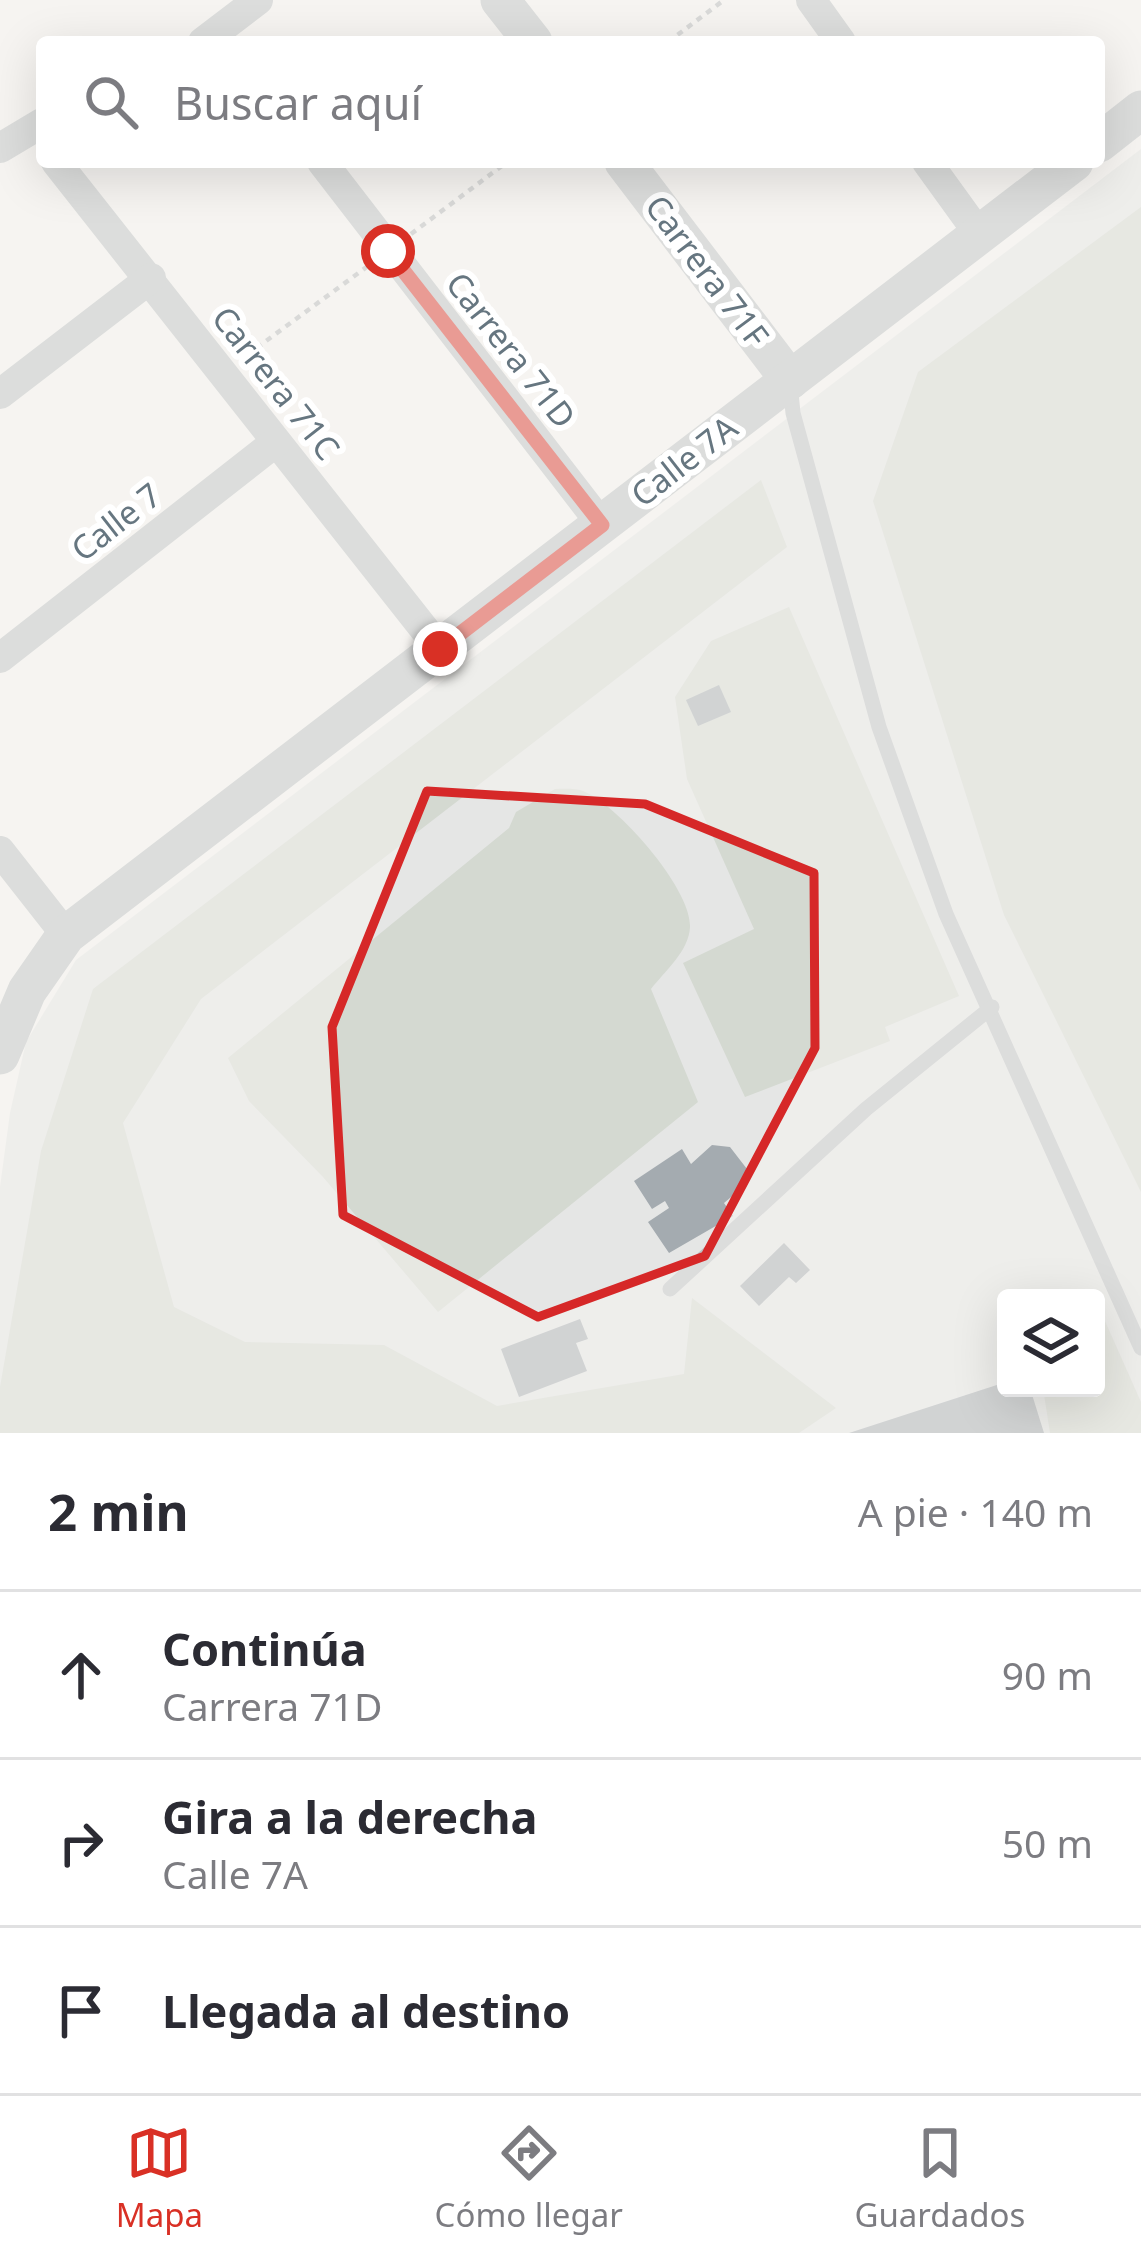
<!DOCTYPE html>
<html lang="es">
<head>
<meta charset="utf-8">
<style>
	:root { --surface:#fff; --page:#f2f2f3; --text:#2b2b33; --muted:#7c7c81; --line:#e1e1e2; --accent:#d93025 }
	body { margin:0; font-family:"Noto Sans",sans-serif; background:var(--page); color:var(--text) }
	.controls { position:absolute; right:36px; bottom:36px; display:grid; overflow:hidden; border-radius:12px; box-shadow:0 12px 48px #0002 }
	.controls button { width:108px; height:108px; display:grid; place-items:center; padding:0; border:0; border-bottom:3px solid var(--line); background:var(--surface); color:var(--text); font:60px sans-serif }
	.stop { position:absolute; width:36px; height:36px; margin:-27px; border:9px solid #d93025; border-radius:50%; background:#fff }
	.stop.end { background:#d93025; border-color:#fff; box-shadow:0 3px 12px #0008 }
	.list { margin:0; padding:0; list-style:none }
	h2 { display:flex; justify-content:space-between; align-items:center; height:156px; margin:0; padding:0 48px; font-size:51px }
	h2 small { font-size:39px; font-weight:400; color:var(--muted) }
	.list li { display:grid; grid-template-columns:78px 1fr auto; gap:36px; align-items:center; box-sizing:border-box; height:168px; padding:0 48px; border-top:3px solid var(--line) }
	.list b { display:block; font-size:45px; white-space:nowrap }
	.list p { margin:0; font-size:39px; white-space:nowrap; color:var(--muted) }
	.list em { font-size:39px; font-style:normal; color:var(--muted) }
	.icon { flex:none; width:66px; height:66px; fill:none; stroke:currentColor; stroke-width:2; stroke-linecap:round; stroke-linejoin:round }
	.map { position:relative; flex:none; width:1141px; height:1433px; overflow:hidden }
	.search { position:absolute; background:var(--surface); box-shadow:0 12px 48px #0002; left:36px; right:36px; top:36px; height:132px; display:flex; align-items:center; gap:30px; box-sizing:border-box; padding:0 42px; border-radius:12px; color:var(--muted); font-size:45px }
	.sheet { height:660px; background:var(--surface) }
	nav { display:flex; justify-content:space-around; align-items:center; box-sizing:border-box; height:168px; border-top:3px solid var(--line); background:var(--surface); font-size:33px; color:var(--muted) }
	nav a { display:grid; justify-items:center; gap:6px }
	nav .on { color:var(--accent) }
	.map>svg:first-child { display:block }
</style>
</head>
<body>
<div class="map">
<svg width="1141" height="1433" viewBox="0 0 1141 1433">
	<rect width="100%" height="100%" fill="#f5f4f1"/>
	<path fill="#e5e6e5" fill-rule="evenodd" d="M1141 149V1433H0V1187L10 1113 26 1042 76 960ZM1006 1298H1096V1388H1006Z"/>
	<g fill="#d4d9d1">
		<path d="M1141 207V1192L1004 915 873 501 918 372Z"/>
		<path d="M761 480 787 547 201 999 123 1123 174 1307 245 1342 384 1345 497 1406 684 1374 692 1298 836 1408 799 1433H0V1387L41 1151 93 989Z"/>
		<path d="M789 607 959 996 885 1027 890 1041 745 1097 683 963 754 929 687 779 675 697 711 641Z"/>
		<path d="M555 789C564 789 574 788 583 791 617 804 692 889 690 927 689 951 665 971 651 989L698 1102 438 1312 323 1177 249 1101 228 1058 509 828 516 812Z"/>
		<path d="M1105 1321 1141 1402V1433H1050L1043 1388H1096V1323Z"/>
	</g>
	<g fill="#a4abb0">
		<path d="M719 685 731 712 698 726 686 700Z"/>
		<path d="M712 1145 730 1147 747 1169 743 1187 724 1203 733 1216 669 1253 648 1222 669 1208 665 1201 652 1209 634 1181 682 1149 691 1164Z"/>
		<path d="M784 1243 810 1270 796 1283 789 1277 759 1306 740 1286Z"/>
		<path d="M580 1319 588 1339 576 1343 587 1371 519 1397 501 1349Z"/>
		<path d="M1006 1382V1388H1030L1044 1433H849Z"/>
	</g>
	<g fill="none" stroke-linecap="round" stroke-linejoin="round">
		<g stroke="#b6b9bb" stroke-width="4.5" stroke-dasharray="6 6" stroke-linecap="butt">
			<path d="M668 42 724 0"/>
			<path d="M411 234 507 162"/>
			<path d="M247 355 368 266"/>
		</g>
		<g stroke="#bcc0c3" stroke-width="15">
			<path d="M790 383 793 413 879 727 946 914 1141 1348"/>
			<path d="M670 1289 866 1109 992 1007"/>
		</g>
		<g stroke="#bcc0c3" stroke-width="30">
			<path d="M811 0 841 42"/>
			<path d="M203 42 258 0"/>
			<path d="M0 148 42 123"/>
			<path d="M56 162 440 649"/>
			<path d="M322 162 602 525"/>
			<path d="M927 162 979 234"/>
			<path d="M0 394 151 278"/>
			<path d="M0 658 276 442"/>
			<path d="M0 851 66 935"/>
		</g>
		<g stroke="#bcc0c3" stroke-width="39">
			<path d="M500 0 533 42"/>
			<path d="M1099 143 1141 110"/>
			<path d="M624 162 790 380"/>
			<path d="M0 1055 27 991 66 935 1074 162"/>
		</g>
	</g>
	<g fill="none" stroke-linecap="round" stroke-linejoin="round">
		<path stroke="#d93025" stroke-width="15" d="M388 251 602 525 440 649"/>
	</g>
	<path d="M0 0H1141V1433H0ZM427 791 645 804 814 873 815 1048 705 1256 538 1317 343 1215 332 1027Z" fill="#f5f4f1" fill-opacity=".55" fill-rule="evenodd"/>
	<path fill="none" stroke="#d62828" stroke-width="9" stroke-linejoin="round" d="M427 791 645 804 814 873 815 1048 705 1256 538 1317 343 1215 332 1027Z"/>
	<g text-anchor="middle" stroke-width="12" stroke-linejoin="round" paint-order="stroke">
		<g font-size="33" fill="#667680" stroke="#fff">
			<text transform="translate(707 271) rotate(53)" y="12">Carrera 71F</text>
			<text transform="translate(511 350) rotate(52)" y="12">Carrera 71D</text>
			<text transform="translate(276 383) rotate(52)" y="12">Carrera 71C</text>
			<text transform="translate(684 461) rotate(-38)" y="12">Calle 7A</text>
			<text transform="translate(116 522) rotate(-38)" y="12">Calle 7</text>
		</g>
	</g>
</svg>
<div class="controls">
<button><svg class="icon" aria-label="layers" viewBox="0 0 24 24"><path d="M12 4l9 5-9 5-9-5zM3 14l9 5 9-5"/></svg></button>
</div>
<div class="stop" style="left:388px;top:251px"></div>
<div class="stop end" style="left:440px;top:649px"></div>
<div class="search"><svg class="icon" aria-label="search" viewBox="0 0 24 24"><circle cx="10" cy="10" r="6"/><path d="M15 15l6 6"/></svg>Buscar aquí</div>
</div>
<section class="sheet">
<h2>2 min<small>A pie · 140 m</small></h2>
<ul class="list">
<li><svg class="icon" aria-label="ahead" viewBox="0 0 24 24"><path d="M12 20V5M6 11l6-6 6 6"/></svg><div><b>Continúa</b><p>Carrera 71D</p></div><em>90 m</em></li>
<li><svg class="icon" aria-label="right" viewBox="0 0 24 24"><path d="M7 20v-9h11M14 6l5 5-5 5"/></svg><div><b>Gira a la derecha</b><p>Calle 7A</p></div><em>50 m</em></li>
<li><svg class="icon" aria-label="arrive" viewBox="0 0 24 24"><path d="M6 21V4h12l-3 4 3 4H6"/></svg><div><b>Llegada al destino</b></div></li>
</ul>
</section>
<nav>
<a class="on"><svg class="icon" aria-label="map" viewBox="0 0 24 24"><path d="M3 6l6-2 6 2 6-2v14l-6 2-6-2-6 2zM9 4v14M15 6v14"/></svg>Mapa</a>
<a><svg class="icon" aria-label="directions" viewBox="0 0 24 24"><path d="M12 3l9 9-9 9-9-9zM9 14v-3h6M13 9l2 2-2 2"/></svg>Cómo llegar</a>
<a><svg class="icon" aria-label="saved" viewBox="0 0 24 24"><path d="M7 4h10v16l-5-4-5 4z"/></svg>Guardados</a>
</nav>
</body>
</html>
